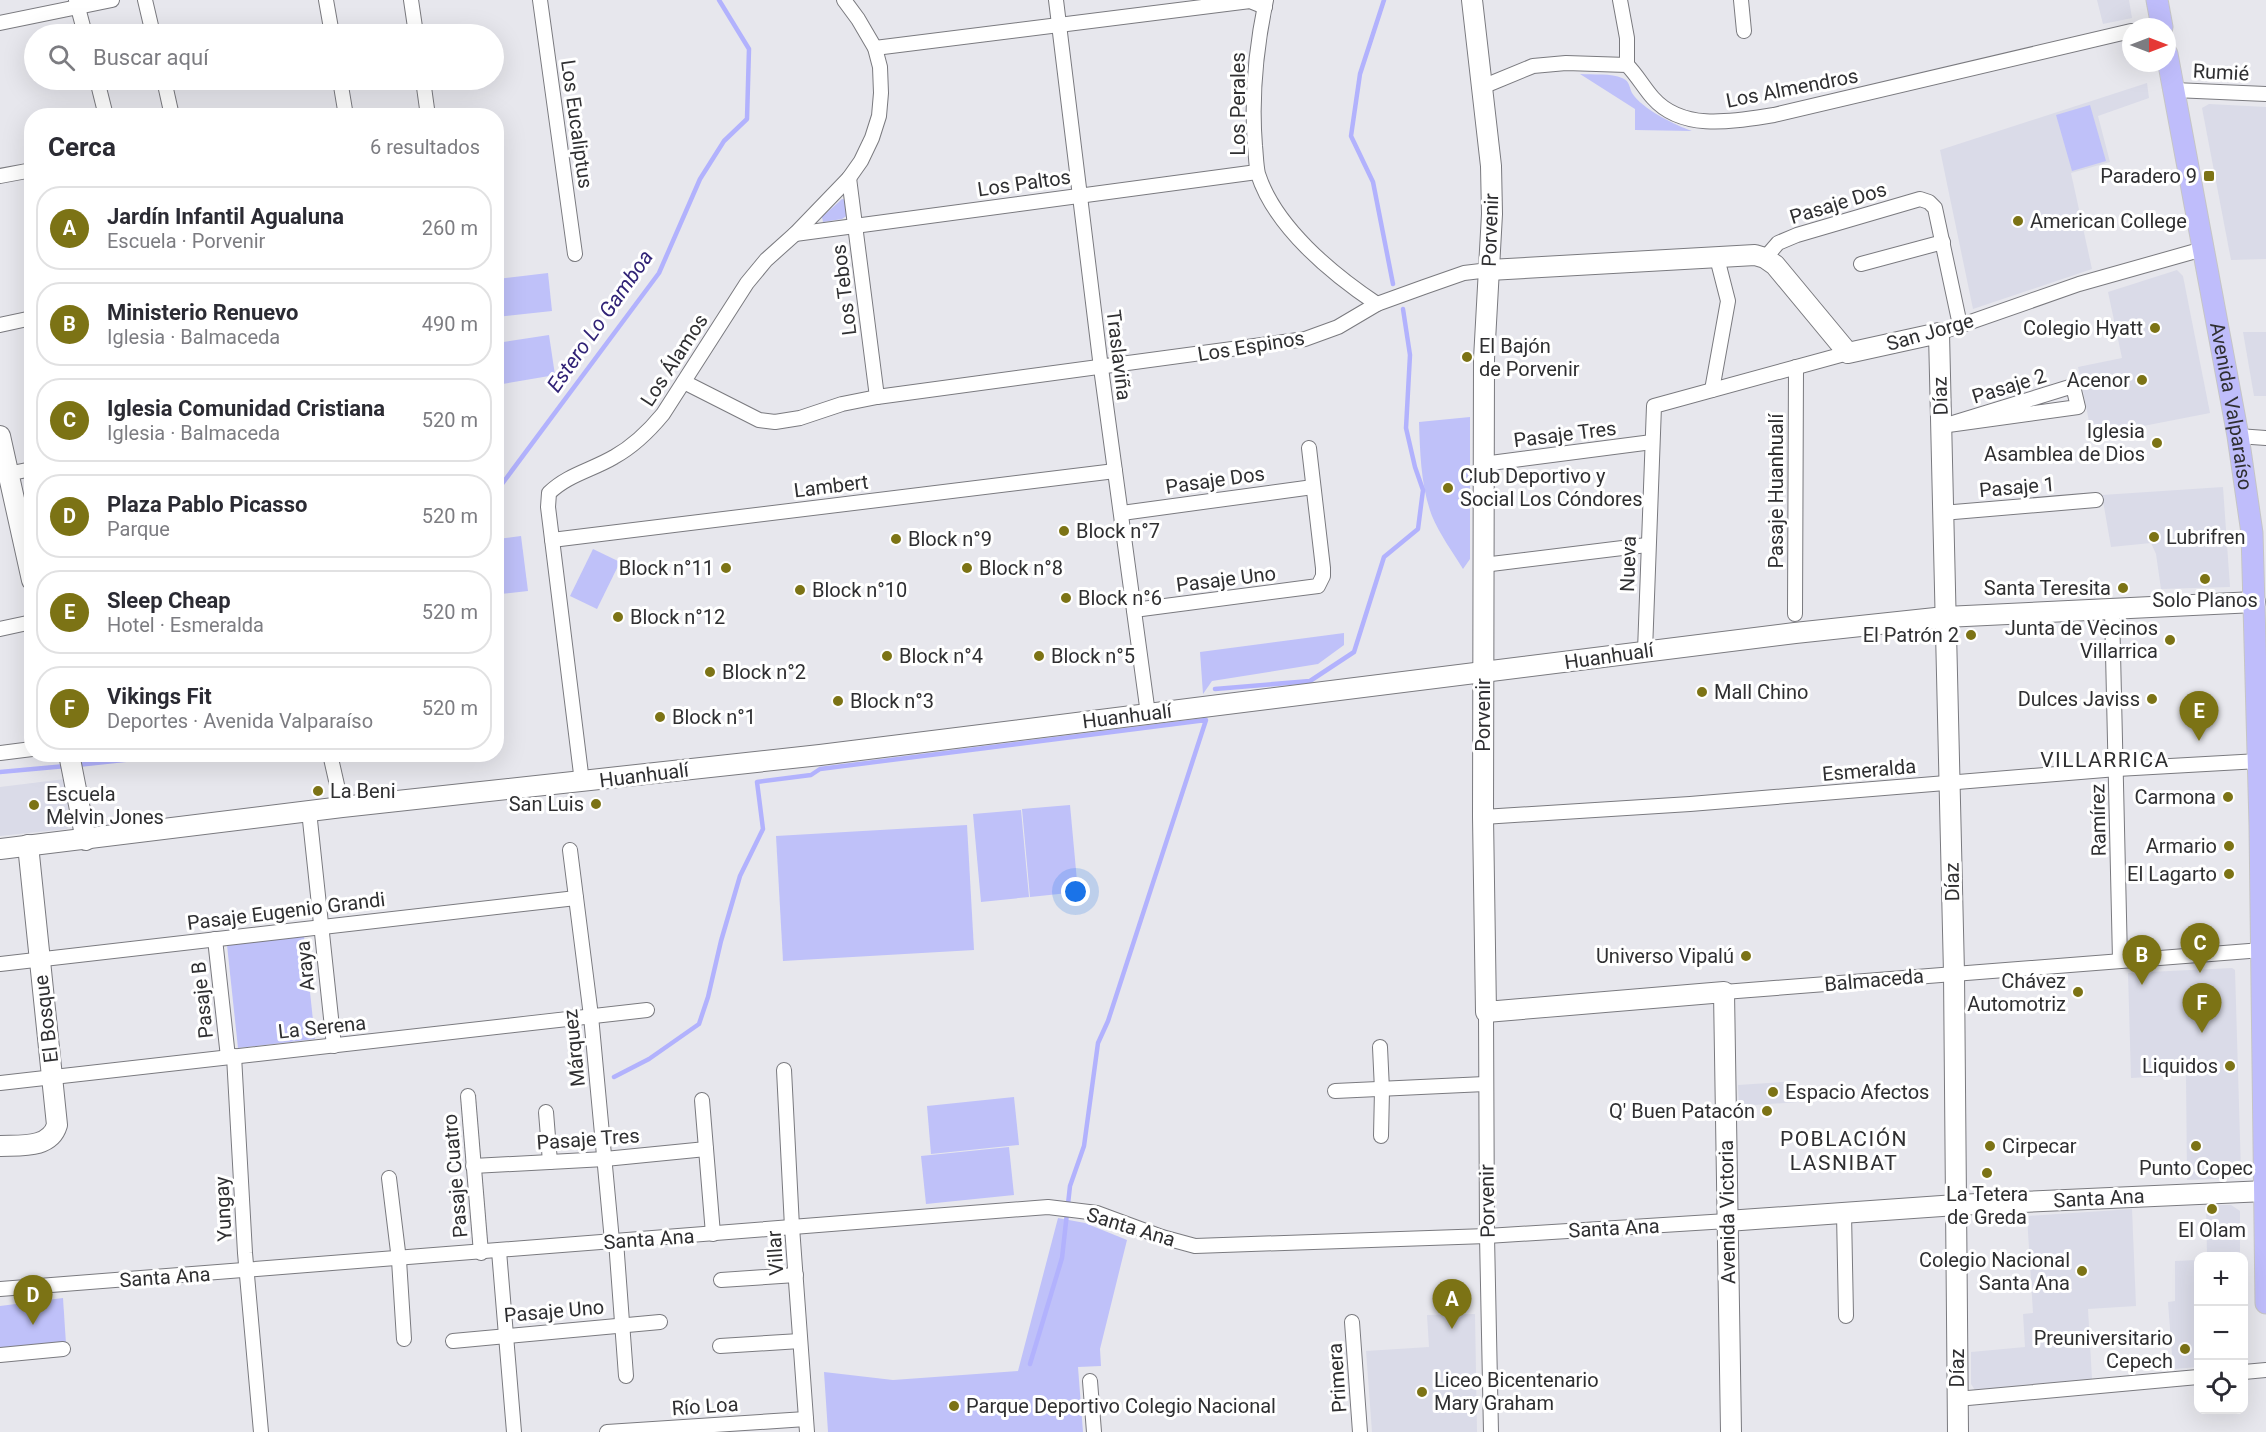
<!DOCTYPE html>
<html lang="es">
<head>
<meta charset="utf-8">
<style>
	:root { --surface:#fff; --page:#f2f2f3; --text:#2b2b33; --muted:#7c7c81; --line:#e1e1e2; --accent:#7c7315 }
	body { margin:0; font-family:Roboto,sans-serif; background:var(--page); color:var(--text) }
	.controls { position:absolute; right:18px; bottom:18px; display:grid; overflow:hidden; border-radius:12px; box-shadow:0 6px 24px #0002 }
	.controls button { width:54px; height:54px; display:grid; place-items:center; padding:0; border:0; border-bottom:2px solid var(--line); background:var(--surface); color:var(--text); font:30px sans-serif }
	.compass { position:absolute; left:2122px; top:18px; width:54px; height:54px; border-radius:50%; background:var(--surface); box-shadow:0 6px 24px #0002; rotate:90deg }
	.you { position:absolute; left:1076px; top:892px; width:21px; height:21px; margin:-15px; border:4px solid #fff; border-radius:50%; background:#1a73e8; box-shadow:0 0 0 9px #1a73e833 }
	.badge { display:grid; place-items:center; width:39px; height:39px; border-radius:50%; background:var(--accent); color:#fff; font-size:20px; font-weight:700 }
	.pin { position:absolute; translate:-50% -50px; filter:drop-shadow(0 2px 3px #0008) }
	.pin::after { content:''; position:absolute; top:32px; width:21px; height:18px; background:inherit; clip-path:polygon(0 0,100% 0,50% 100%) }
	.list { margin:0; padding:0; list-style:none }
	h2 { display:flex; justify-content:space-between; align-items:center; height:78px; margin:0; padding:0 24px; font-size:26px }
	h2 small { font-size:20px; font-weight:400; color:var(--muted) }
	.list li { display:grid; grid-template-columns:39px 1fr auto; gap:18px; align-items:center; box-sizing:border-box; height:84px; margin:0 12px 12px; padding:0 12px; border:2px solid var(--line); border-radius:24px }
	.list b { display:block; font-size:22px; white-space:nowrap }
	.list p { margin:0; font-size:20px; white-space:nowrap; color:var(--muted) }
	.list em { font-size:20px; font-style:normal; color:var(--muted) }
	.icon { flex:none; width:33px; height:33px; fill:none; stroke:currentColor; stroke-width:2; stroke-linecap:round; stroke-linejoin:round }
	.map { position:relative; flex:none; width:2266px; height:1432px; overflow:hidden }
	.search { position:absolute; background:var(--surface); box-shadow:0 6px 24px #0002; left:24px; top:24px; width:480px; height:66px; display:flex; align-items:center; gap:15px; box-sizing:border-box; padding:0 21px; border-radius:33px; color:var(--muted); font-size:22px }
	.panel { position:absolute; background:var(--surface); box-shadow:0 6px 24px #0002; left:24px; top:108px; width:480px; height:654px; border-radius:24px }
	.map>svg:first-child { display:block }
</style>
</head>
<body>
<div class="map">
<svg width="2266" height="1432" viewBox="0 0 2266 1432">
	<rect width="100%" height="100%" fill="#e7e7ed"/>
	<g fill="#dadbe8">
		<path d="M2097 0H2129L2132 18 2103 24Z"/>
		<path d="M2147 83 2149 98 2098 116 2110 162 2071 173 2092 269 1973 309 1940 150Z"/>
		<path d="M2209 104 2266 107V259L2231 260 2202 108Z"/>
		<path d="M2177 270 2183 276 2210 413 2092 436 2078 367 2122 358 2108 292Z"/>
		<path d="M2243 332H2266V396H2254Z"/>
		<path d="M2223 487 2230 587 2161 589 2156 554 2151 543 2111 547 2102 495Z"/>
		<path d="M65 779 70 823 67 829 0 836V787Z"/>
		<path d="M2232 968 2235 970 2241 1172 2234 1178 2187 1180 2186 1075 2131 1078 2128 973Z"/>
		<path d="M1798 1081 1799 1102 1739 1106 1738 1085Z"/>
		<path d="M2206 1205H2231L2240 1211V1254L2207 1255Z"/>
		<path d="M2132 1209 2136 1306 2088 1309 2092 1379 1975 1390 1971 1384V1352L2025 1347 2023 1314 2033 1313 2027 1216Z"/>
		<path d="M2198 1260V1367L2173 1369 2168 1302 2175 1301V1261Z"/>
		<path d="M1475 1314 1477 1432H1372L1366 1351 1429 1347 1427 1315Z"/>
	</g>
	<g fill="#bfc1f9">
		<path d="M1580 74C1592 75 1612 73 1622 78 1630 81 1629 87 1632 93 1642 109 1675 125 1692 131L1635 130V109Z"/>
		<path d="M2090 105 2106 161 2072 171 2056 115Z"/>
		<path d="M842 199 846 200 848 215 842 219 823 222 822 217Z"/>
		<path d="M548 273 552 311 497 317V279Z"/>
		<path d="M549 335 555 375 497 385V343Z"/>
		<path d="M1470 417V559L1463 569C1452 551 1440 535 1432 516 1421 487 1420 453 1419 422Z"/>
		<path d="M521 536 528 591 501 594 497 539Z"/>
		<path d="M593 549 620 562 597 609 570 596Z"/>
		<path d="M1344 633V645L1318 664 1212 681 1203 694 1200 652Z"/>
		<path d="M1070 805 1078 892 1030 897 1022 809Z"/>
		<path d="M1021 810 1029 897 981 902 973 814Z"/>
		<path d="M967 825 974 950 783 961 776 836Z"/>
		<path d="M304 936 315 1039 238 1048 227 945Z"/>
		<path d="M1014 1097 1019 1145 931 1154 927 1106Z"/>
		<path d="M1009 1147 1014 1195 926 1204 921 1156Z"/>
		<path d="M1058 1218 1085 1223 1127 1240 1100 1349 1101 1366 1078 1367 1083 1432H828L824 1372 893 1380 1018 1371Z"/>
		<path d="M63 1298 66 1344 0 1350V1306Z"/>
	</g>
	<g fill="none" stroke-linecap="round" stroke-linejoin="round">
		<g stroke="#b2b2fd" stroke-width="4.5">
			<path d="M1384 0 1360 74 1351 136 1373 182 1393 284"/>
			<path d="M496 492 659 273 700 179 724 141 747 119 749 49 719 0"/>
			<path d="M1215 689 1310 681 1354 652 1384 557 1418 529 1423 490 1415 467 1406 428 1410 355 1403 309"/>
			<path d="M77 765 133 759 140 754"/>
			<path d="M0 772 66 766"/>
			<path d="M614 1077 649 1059 699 1024 708 997 721 941 740 876 763 829 757 782 811 775 820 769 1206 720 1108 1021 1098 1043 1084 1146 1070 1186 1062 1258 1030 1364"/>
		</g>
		<g stroke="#7a7a7f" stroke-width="16">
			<g id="street">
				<path d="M76 0 85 34"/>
				<path d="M145 0 153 34"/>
				<path d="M326 0 332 34"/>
				<path d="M411 0 416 34"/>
				<path d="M540 0 575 254"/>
				<path d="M1056 0 1101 368 1148 714"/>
				<path d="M1266 0C1256 48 1251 97 1255 146 1256 155 1256 165 1258 174 1275 227 1332 274 1377 304"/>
				<path d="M1620 0 1627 38V65"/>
				<path d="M1741 0 1744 31"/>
				<path d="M0 23 112 0"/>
				<path d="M875 48 1250 1 1265 7"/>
				<path d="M97 80 106 116"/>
				<path d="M164 80 172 116"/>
				<path d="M340 80 346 116"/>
				<path d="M423 80 428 116"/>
				<path d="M1482 87 1533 66 1566 63 1627 65C1637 75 1644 88 1653 98 1683 132 1735 121 1774 115L2131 31"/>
				<path d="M2174 90 2266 94"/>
				<path d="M0 176 32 170"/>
				<path d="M849 178 877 397"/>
				<path d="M795 234 1257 172"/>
				<path d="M1765 258 1778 243 1797 235 1920 199 1929 202 1935 208 1960 325"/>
				<path d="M1861 264 1943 242"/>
				<path d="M0 325 32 318"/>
				<path d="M1939 333 2079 284 2203 249"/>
				<path d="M684 382 759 420 775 422 800 418 842 404 877 397 1305 339 1338 327 1377 304 1424 287 1464 273 1489 270"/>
				<path d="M1712 390 1728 301 1717 258"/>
				<path d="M1941 426 2078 407 2073 386 1953 423"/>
				<path d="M2238 436 2266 438"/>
				<path d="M1483 464 1652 442"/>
				<path d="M2 475 32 469"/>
				<path d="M1122 513 1313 487"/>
				<path d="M1942 513 2096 500"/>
				<path d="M552 540 1115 471"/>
				<path d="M1483 565 1647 545"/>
				<path d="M2112 609 2120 960"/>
				<path d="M1134 610 1318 586 1323 576V568L1309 448"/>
				<path d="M1795 614 1796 367"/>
				<path d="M0 629 32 622"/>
				<path d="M1645 651 1654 406 1848 353"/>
				<path d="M0 753 32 749"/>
				<path d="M330 754 342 807"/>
				<path d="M582 782 548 507 549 493C567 475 592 470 614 457 632 447 649 431 663 414L747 283 766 260 795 234 849 178 861 161 872 138 879 116 881 93 880 67 875 48 858 19 844 0"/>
				<path d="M309 811 334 1046"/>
				<path d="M1483 817 1690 804 2117 769 2259 761"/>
				<path d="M570 850 591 1016 612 1241"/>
				<path d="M215 939 228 1057"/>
				<path d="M0 964 576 898"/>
				<path d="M1724 992 2262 950"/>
				<path d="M1486 1012 1487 1236 1491 1432"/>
				<path d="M1380 1047 1382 1090 1381 1136"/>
				<path d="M234 1056 245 1253 261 1432"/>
				<path d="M784 1070 792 1227 807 1432"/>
				<path d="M0 1083 647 1010"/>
				<path d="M1335 1091 1485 1084"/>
				<path d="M468 1096 481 1253"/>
				<path d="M702 1100 713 1234"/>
				<path d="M546 1112 550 1162"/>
				<path d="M473 1166 605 1159 706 1149"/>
				<path d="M389 1178 399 1260 404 1339"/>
				<path d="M1844 1213 1846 1316"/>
				<path d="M616 1241 626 1376"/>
				<path d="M499 1251 514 1432"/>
				<path d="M721 1280 796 1275"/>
				<path d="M0 1289 1048 1207 1097 1213 1162 1237 1195 1246 1487 1236 1727 1221"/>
				<path d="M1352 1322 1360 1432"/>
				<path d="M453 1341 660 1322"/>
				<path d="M720 1346 800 1341"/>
				<path d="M0 1355 63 1349"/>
				<path d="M2244 1372 2266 1370"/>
				<path d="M1090 1381 1094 1432"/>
				<path d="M1957 1399 2198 1377"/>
				<path d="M607 1432 806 1419"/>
			</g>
		</g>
		<g stroke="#7a7a7f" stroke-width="22">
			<g id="secondary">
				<path d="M1472 0 1491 166 1492 214 1484 359 1483 817 1486 1012 1724 992 1731 1432"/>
				<path d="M1489 270 1755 255 1765 258 1775 265 1848 353 1939 333 1954 973 1958 1432"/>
				<path d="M0 436 32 580"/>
				<path d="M69 754 86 840"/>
				<path d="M0 849 342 807 820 755 1795 633 1945 617 2255 602"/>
				<path d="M0 1146C20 1145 50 1149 57 1125L28 845"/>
				<path d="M1727 1221 1956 1205 2266 1191"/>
			</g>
		</g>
		<g stroke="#c5c5c5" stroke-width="23">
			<g id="primary">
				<path d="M2157 0 2162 27"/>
				<path id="s1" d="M2167 54 2238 436 2252 533 2260 825 2266 1303"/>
			</g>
		</g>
		<use href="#street" stroke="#fff" stroke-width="14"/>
		<use href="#secondary" stroke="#fff" stroke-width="20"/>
		<use href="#primary" stroke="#bfbdfb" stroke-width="21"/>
	</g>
	<g fill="#7c7315" stroke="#fff" stroke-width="2">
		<rect x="2203" y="170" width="12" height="12" rx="3"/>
		<circle cx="2018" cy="221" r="6"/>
		<circle cx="2155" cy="328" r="6"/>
		<circle cx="1467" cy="357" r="6"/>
		<circle cx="2142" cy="380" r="6"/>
		<circle cx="2157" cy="443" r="6"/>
		<circle cx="1448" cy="488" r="6"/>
		<circle cx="1064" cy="531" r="6"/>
		<circle cx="2154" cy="537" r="6"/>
		<circle cx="896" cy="539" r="6"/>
		<circle cx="726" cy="568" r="6"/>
		<circle cx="967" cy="568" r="6"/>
		<circle cx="2205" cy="579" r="6"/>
		<circle cx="2123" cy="588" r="6"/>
		<circle cx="800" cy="590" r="6"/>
		<circle cx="1066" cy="598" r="6"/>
		<circle cx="618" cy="617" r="6"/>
		<circle cx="1971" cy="635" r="6"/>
		<circle cx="2170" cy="640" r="6"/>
		<circle cx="887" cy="656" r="6"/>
		<circle cx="1039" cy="656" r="6"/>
		<circle cx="710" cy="672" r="6"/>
		<circle cx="1702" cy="692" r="6"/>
		<circle cx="2152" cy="699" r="6"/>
		<circle cx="838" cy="701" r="6"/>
		<circle cx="660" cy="717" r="6"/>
		<circle cx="318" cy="791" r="6"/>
		<circle cx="2228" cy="797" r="6"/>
		<circle cx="596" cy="804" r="6"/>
		<circle cx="34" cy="805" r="6"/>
		<circle cx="2229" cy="846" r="6"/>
		<circle cx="2229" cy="874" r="6"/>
		<circle cx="1746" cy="956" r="6"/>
		<circle cx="2078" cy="992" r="6"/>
		<circle cx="2230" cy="1066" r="6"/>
		<circle cx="1773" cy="1092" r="6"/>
		<circle cx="1767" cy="1111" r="6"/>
		<circle cx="1990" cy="1146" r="6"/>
		<circle cx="2196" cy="1146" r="6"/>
		<circle cx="1987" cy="1173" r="6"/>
		<circle cx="2212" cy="1209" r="6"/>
		<circle cx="2082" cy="1271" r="6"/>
		<circle cx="2185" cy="1349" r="6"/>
		<circle cx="1422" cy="1392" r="6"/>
		<circle cx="954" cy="1406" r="6"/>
	</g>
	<g text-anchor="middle" stroke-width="6" stroke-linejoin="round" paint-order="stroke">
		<g font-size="20" fill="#2f2f31" stroke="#fff">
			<text transform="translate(2221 72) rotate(3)" y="7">Rumié</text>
			<text transform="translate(1792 88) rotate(-11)" y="7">Los Almendros</text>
			<text transform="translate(1238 104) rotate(-90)" y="7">Los Perales</text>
			<text transform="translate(577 124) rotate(82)" y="7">Los Eucaliptus</text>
			<text transform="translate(1024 183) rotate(-8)" y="7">Los Paltos</text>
			<text transform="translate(1838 203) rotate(-17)" y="7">Pasaje Dos</text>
			<text transform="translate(1490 230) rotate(-88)" y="7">Porvenir</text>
			<text transform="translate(844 290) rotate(-97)" y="7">Los Tebos</text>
			<text transform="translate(1930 332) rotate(-16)" y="7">San Jorge</text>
			<text transform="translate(1251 346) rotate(-9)" y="7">Los Espinos</text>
			<text transform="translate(1119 355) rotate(83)" y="7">Traslaviña</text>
			<text transform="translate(674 360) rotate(-57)" y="7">Los Álamos</text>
			<text transform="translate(2009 386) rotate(-17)" y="7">Pasaje 2</text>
			<text transform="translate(1940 396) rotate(-92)" y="7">Díaz</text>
			<text dy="7" stroke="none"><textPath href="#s1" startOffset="358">Avenida Valparaíso</textPath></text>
			<text transform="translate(1565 434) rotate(-7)" y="7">Pasaje Tres</text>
			<text transform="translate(1215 480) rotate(-8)" y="7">Pasaje Dos</text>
			<text transform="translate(831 486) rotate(-7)" y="7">Lambert</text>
			<text transform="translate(2017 487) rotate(-5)" y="7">Pasaje 1</text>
			<text transform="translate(1776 491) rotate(-90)" y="7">Pasaje Huanhualí</text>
			<text transform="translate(1628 564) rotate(-88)" y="7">Nueva</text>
			<text transform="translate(1226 579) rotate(-7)" y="7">Pasaje Uno</text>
			<text transform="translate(1609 656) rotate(-8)" y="7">Huanhualí</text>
			<text transform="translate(1483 715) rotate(-90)" y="7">Porvenir</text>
			<text transform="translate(1127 716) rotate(-7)" y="7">Huanhualí</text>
			<text transform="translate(1869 770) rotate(-5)" y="7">Esmeralda</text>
			<text transform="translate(644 775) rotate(-7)" y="7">Huanhualí</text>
			<text transform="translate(2098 820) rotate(-91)" y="7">Ramírez</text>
			<text transform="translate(1952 882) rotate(-91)" y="7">Díaz</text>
			<text transform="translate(286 911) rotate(-7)" y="7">Pasaje Eugenio Grandi</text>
			<text transform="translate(305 966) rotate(-96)" y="7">Araya</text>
			<text transform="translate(1874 980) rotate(-5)" y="7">Balmaceda</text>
			<text transform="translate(202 1000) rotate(-96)" y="7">Pasaje B</text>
			<text transform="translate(46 1019) rotate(-97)" y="7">El Bosque</text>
			<text transform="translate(322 1027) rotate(-6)" y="7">La Serena</text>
			<text transform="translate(574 1048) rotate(-96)" y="7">Márquez</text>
			<text transform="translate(588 1139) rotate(-4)" y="7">Pasaje Tres</text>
			<text transform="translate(455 1176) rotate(-95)" y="7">Pasaje Cuatro</text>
			<text transform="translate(2099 1198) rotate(-3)" y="7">Santa Ana</text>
			<text transform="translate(1487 1201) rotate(-91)" y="7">Porvenir</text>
			<text transform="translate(223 1209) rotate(-93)" y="7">Yungay</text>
			<text transform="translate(1727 1212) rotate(-91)" y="7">Avenida Victoria</text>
			<text transform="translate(1131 1227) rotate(17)" y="7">Santa Ana</text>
			<text transform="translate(1614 1228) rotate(-3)" y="7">Santa Ana</text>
			<text transform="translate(649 1239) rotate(-4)" y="7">Santa Ana</text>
			<text transform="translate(775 1253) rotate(-94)" y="7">Villar</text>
			<text transform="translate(165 1277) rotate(-4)" y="7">Santa Ana</text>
			<text transform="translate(554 1311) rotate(-5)" y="7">Pasaje Uno</text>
			<text transform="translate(1957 1368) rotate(-90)" y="7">Díaz</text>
			<text transform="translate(1337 1378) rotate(-94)" y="7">Primera</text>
			<text transform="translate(705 1406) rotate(-4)" y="7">Río Loa</text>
		</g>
		<g font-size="20" fill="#2f2f31" stroke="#fff" text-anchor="start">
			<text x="2197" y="183" text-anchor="end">Paradero 9</text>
			<text x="2030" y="228">American College</text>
			<text x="2143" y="335" text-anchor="end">Colegio Hyatt</text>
			<text x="1479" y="353">El Bajón<tspan x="1479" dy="23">de Porvenir</tspan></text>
			<text x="2130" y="387" text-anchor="end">Acenor</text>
			<text x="2145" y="438" text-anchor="end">Iglesia<tspan x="2145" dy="23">Asamblea de Dios</tspan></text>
			<text x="1460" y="483">Club Deportivo y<tspan x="1460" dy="23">Social Los Cóndores</tspan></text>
			<text x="1076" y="538">Block n°7</text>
			<text x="2166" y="544">Lubrifren</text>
			<text x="908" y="546">Block n°9</text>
			<text x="714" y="575" text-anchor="end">Block n°11</text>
			<text x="979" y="575">Block n°8</text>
			<text x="2111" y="595" text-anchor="end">Santa Teresita</text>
			<text x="812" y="597">Block n°10</text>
			<text x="1078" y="605">Block n°6</text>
			<text x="2205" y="607" text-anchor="middle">Solo Planos</text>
			<text x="630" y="624">Block n°12</text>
			<text x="2158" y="635" text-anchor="end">Junta de Vecinos<tspan x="2158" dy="23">Villarrica</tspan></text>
			<text x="1959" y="642" text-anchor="end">El Patrón 2</text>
			<text x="899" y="663">Block n°4</text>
			<text x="1051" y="663">Block n°5</text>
			<text x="722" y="679">Block n°2</text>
			<text x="1714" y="699">Mall Chino</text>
			<text x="2140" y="706" text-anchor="end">Dulces Javiss</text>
			<text x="850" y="708">Block n°3</text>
			<text x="672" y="724">Block n°1</text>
			<text x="330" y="798">La Beni</text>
			<text x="46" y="801">Escuela<tspan x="46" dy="23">Melvin Jones</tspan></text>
			<text x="2216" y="804" text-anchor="end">Carmona</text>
			<text x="584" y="811" text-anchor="end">San Luis</text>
			<text x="2217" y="853" text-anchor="end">Armario</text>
			<text x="2217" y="881" text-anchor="end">El Lagarto</text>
			<text x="1734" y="963" text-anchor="end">Universo Vipalú</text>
			<text x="2066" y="988" text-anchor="end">Chávez<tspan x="2066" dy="23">Automotriz</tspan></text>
			<text x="2218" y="1073" text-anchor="end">Liquidos</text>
			<text x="1785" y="1099">Espacio Afectos</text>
			<text x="1755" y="1118" text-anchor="end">Q' Buen Patacón</text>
			<text x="2002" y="1153">Cirpecar</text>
			<text x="2196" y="1175" text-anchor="middle">Punto Copec</text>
			<text x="1987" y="1201" text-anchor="middle">La Tetera<tspan x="1987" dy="23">de Greda</tspan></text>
			<text x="2212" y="1237" text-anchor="middle">El Olam</text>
			<text x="2070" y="1267" text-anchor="end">Colegio Nacional<tspan x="2070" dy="23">Santa Ana</tspan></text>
			<text x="2173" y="1345" text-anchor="end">Preuniversitario<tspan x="2173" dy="23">Cepech</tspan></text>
			<text x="1434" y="1387">Liceo Bicentenario<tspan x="1434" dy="23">Mary Graham</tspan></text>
			<text x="966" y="1413">Parque Deportivo Colegio Nacional</text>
		</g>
		<g font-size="21" font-style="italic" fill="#302276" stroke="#fff">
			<text transform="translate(600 321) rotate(-55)" y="7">Estero Lo Gamboa</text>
		</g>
		<g font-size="21" letter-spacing="1.5" fill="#2f2f31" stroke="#fff">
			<text x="2105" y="767">VILLARRICA</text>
			<text x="1844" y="1146">POBLACIÓN<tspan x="1844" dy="24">LASNIBAT</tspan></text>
		</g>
	</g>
</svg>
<div class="controls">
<button>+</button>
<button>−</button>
<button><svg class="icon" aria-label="locate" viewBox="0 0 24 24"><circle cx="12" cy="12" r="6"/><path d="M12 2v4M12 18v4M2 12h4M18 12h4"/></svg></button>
</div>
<svg class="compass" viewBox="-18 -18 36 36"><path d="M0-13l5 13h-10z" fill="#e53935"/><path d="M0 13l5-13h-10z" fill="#7c7c81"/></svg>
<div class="you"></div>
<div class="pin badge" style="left:1452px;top:1329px">A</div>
<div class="pin badge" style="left:2142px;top:985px">B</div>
<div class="pin badge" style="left:2200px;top:973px">C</div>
<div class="pin badge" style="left:33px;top:1325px">D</div>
<div class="pin badge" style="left:2199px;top:741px">E</div>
<div class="pin badge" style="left:2202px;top:1033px">F</div>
<div class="search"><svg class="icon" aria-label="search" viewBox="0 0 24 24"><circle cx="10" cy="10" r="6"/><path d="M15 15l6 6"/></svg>Buscar aquí</div>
<section class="panel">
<h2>Cerca<small>6 resultados</small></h2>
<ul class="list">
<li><span class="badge">A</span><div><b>Jardín Infantil Agualuna</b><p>Escuela · Porvenir</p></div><em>260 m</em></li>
<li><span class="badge">B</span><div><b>Ministerio Renuevo</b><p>Iglesia · Balmaceda</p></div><em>490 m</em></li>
<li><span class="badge">C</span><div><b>Iglesia Comunidad Cristiana</b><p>Iglesia · Balmaceda</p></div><em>520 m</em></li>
<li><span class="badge">D</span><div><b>Plaza Pablo Picasso</b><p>Parque</p></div><em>520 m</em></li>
<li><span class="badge">E</span><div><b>Sleep Cheap</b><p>Hotel · Esmeralda</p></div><em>520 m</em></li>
<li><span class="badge">F</span><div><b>Vikings Fit</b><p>Deportes · Avenida Valparaíso</p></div><em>520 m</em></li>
</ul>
</section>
</div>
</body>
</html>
